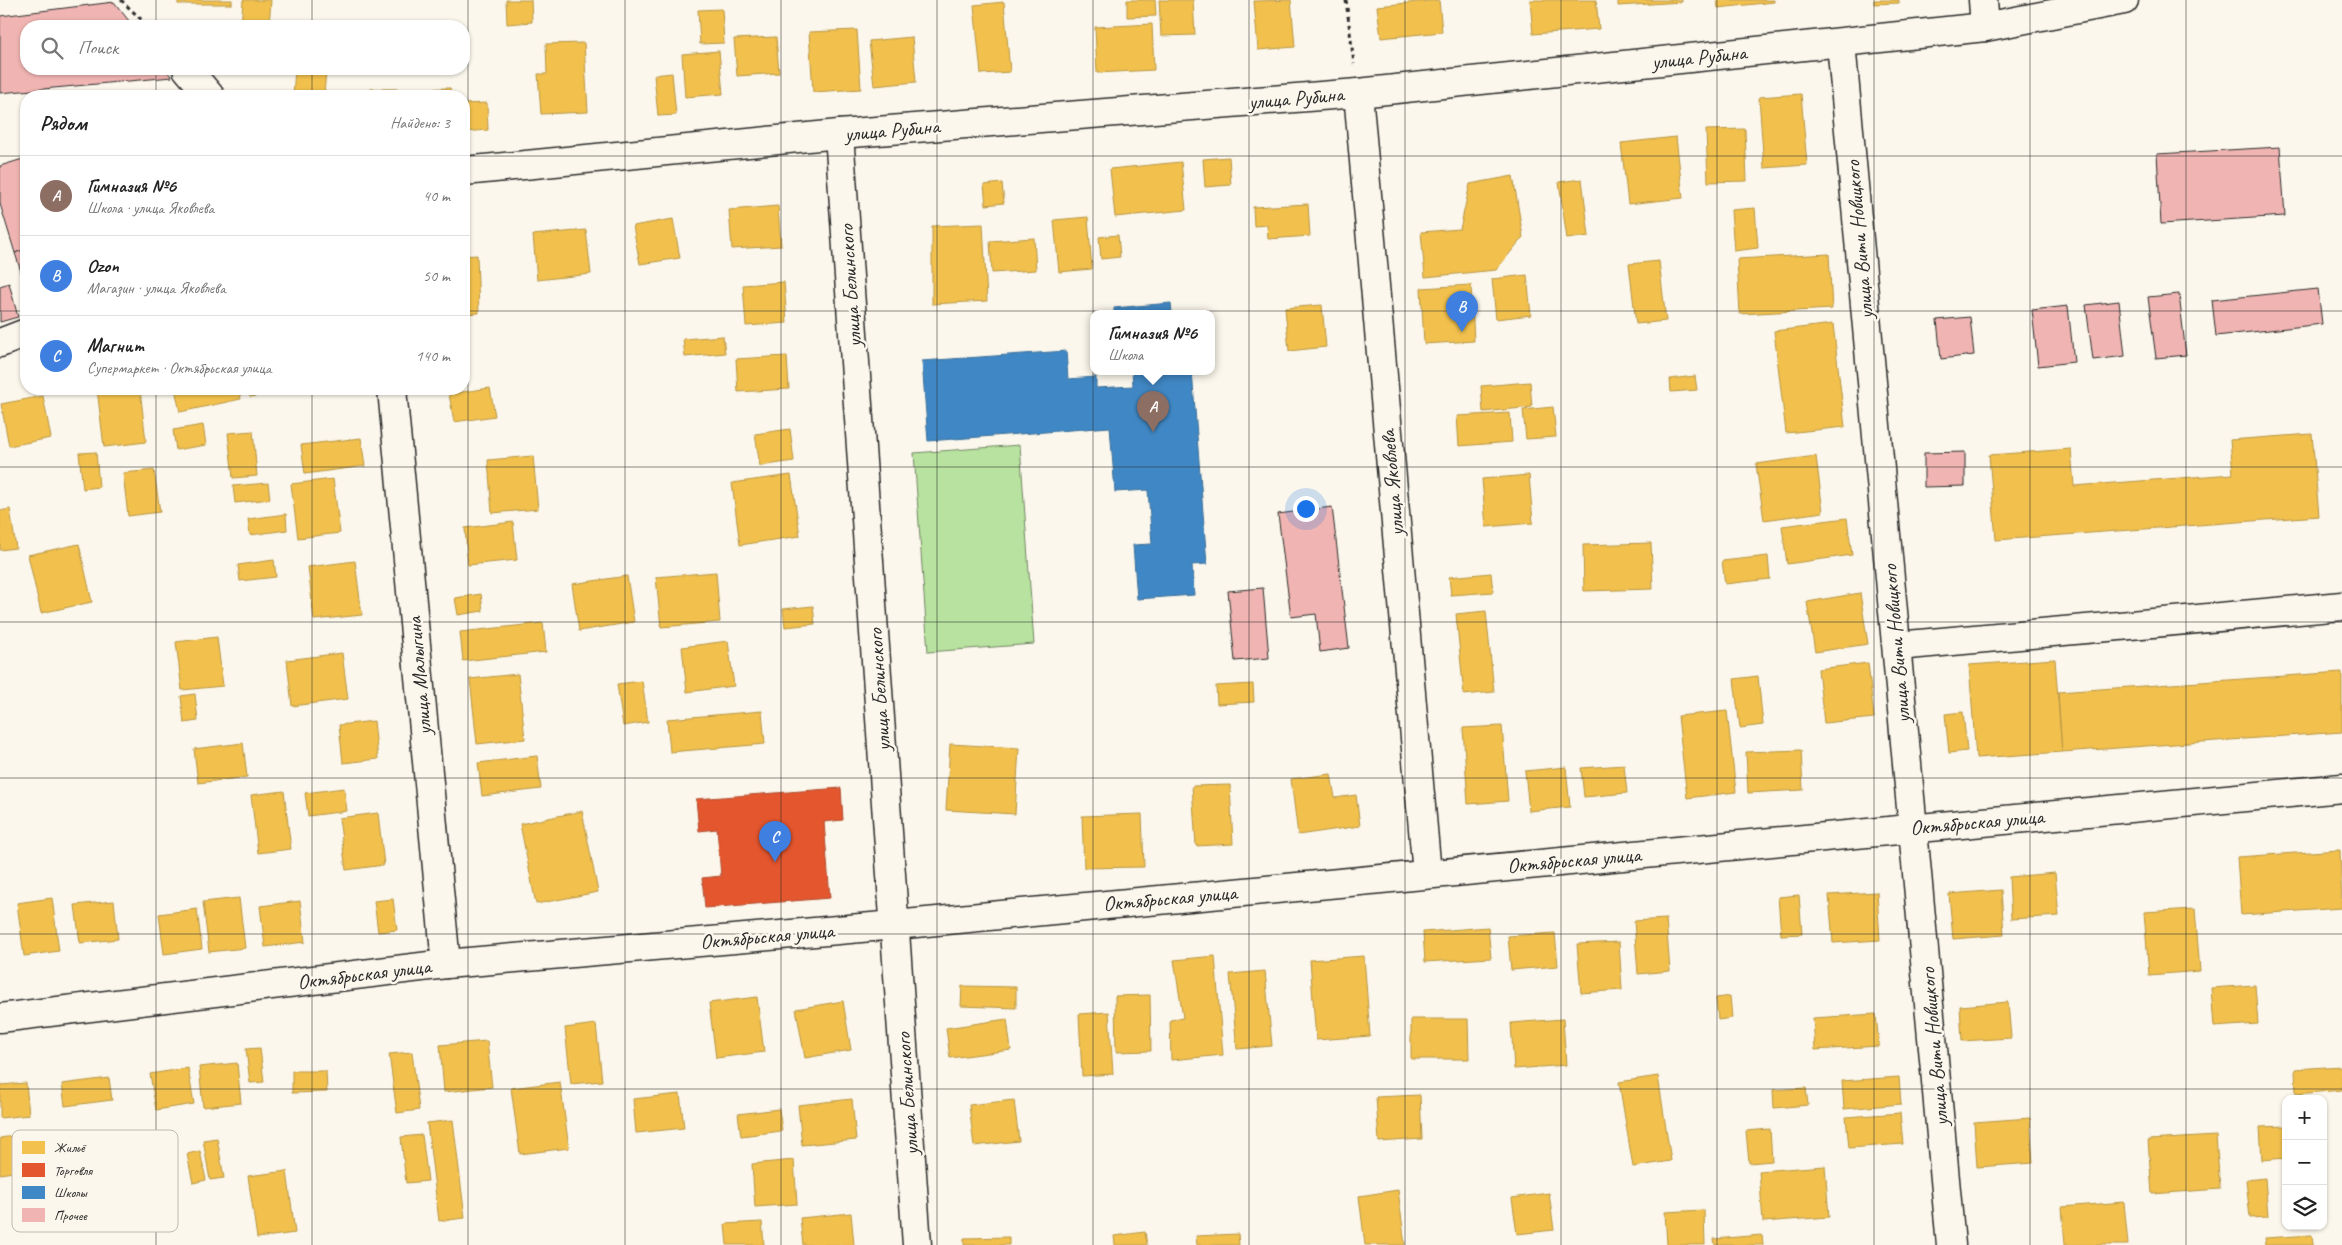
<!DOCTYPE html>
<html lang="ru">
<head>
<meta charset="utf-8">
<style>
	:root { --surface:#fff; --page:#f2f2f2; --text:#222; --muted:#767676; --line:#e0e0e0; --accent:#db2777 }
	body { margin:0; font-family:Caveat,sans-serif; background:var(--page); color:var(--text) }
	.controls { position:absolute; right:15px; bottom:15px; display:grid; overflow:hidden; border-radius:10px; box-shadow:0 1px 4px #0004 }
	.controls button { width:45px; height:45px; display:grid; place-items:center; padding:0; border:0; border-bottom:1px solid var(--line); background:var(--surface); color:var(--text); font:25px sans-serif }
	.you { position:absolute; left:1305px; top:508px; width:18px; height:18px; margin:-12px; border:4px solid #fff; border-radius:50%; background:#1a73e8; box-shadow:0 0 0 8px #1a73e833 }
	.badge { display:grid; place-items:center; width:32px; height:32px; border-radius:50%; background:var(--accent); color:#fff; font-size:16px; font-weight:700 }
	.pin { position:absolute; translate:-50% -41px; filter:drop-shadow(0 1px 2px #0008) }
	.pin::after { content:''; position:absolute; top:26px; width:18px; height:15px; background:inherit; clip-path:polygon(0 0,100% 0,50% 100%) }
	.popup { position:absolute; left:1090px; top:310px; width:125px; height:65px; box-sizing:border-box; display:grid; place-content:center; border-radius:10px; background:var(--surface); filter:drop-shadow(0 1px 4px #0005); font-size:16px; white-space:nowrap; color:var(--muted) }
	.popup b { font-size:19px; color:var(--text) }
	.popup::after { content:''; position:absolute; left:50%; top:100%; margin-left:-10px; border:10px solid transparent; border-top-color:var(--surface) }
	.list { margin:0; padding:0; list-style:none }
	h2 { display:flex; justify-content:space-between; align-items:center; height:65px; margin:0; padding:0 20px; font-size:21px }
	h2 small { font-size:16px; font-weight:400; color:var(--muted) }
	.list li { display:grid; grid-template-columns:32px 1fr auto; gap:15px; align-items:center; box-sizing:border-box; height:80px; padding:0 20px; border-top:1px solid var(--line) }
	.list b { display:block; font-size:19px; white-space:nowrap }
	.list p { margin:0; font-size:16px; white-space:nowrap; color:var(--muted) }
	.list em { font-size:16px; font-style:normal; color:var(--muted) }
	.icon { flex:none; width:28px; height:28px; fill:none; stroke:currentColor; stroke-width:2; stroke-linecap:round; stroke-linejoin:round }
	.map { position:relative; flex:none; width:2342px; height:1245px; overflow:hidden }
	.search { position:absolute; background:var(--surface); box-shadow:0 1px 4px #0004; left:20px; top:20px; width:450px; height:55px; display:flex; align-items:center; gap:12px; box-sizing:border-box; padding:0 18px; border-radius:20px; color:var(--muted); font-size:19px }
	.panel { position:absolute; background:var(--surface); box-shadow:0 1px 4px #0004; left:20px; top:90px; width:450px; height:305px; border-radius:20px }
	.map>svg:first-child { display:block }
</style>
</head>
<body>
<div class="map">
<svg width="2342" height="1245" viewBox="0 0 2342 1245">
	<rect width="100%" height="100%" fill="#fbf7ec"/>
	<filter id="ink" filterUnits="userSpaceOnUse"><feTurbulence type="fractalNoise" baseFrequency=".02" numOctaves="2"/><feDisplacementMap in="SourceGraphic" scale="10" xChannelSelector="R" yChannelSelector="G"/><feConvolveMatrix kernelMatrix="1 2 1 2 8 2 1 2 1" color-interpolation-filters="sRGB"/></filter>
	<g filter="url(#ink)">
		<path fill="#b8e29f" stroke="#728665" d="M1020 445 1034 644 928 652 914 453Z"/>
		<g fill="#f2c14e" stroke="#b69444">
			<rect x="178" y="0" width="54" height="4"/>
			<path d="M243 0H271L269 26H241Z"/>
			<path d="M506 0H531L532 22 507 24Z"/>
			<path d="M1127 0H1155L1156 16 1127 17Z"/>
			<path d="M1159 0H1193L1195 35 1161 36Z"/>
			<path d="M1291 0 1295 47 1258 50 1254 1Z"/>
			<path d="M1439 0 1442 32 1381 38 1377 6Z"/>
			<path d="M1530 0H1596L1599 29 1533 34Z"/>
			<path d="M1618 0H1682V2L1618 6Z"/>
			<path d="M1717 0H1774V2L1718 8Z"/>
			<path d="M1874 0H1899V3L1874 4Z"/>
			<path d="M1004 2 1010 72 981 74 974 5Z"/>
			<path d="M722 9 724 43 700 44 698 10Z"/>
			<path d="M1152 24 1154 70 1097 73 1095 27Z"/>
			<path d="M857 30 861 89 813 92 809 32Z"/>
			<path d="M776 37 779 73 737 76 734 39Z"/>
			<path d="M912 37 916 82 874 86 869 41Z"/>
			<path d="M584 43 588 112 541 114 538 74H547L546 44Z"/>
			<path d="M719 51 723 94 685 97 682 54Z"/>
			<path d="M238 69H266V72Z"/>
			<path d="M295 69H326L324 96H293Z"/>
			<path d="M672 73 676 115 658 116 654 75Z"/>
			<path d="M450 88 451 96H420V89Z"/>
			<rect x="371" y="89" width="26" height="7"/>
			<path d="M1801 94 1807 165 1764 168 1759 97Z"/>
			<path d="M487 103 488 130 464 132V104Z"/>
			<path d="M1745 129 1747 181 1708 182 1706 130Z"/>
			<path d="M1676 137 1683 198 1628 204 1621 143Z"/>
			<path d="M1229 157 1231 185 1205 187 1203 159Z"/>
			<path d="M1181 162 1186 210 1115 217 1110 169Z"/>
			<path d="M1513 176 1523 237 1496 270 1425 277 1421 232 1460 229 1470 184Z"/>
			<path d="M1582 179 1589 236 1567 239 1559 182Z"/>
			<path d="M1002 183 1004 203 986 205 984 185Z"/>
			<path d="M1308 204 1310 236 1268 239 1267 225 1254 226 1253 207Z"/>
			<path d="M778 206 781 246 732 249 729 210Z"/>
			<path d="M1755 208 1758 248 1734 251 1731 210Z"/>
			<path d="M1088 217 1092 269 1059 272 1054 220Z"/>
			<path d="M673 219 680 258 640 264 633 226Z"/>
			<path d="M983 224 987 301 932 304V226Z"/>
			<path d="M586 230 591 274 537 280 533 235Z"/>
			<path d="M1118 235 1120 257 1101 259 1099 237Z"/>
			<path d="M1034 238 1036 270 992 273 990 241Z"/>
			<path d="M1829 254 1832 309 1740 314 1737 259Z"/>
			<path d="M477 255 479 313 464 314V256Z"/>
			<path d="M1659 261 1666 321 1636 324 1629 264Z"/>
			<path d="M1527 275 1531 315 1496 319 1492 279Z"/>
			<path d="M784 282 787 323 746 326 743 285Z"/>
			<path d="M1471 285 1474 341 1424 344 1421 288Z"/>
			<path d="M1322 305 1326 347 1289 351 1285 308Z"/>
			<path d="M1833 324 1845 427 1786 433 1774 331Z"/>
			<path d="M723 336 725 353 685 357 683 339Z"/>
			<path d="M787 356 789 389 738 392 736 359Z"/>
			<path d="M1695 376 1697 390 1671 392 1670 379Z"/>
			<path d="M1530 382 1532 407 1483 412 1481 386Z"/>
			<path d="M490 388 495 416 454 422 449 394Z"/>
			<path d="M97 389H140L146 442 104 447Z"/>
			<path d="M175 389H239L241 399 180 412Z"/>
			<path d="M249 389H265L266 394 250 397Z"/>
			<path d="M43 396 51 438 9 446 1 404Z"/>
			<path d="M1553 407 1556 437 1526 439 1523 410Z"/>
			<path d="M1510 413 1512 442 1459 446 1457 416Z"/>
			<path d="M203 425 206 445 176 450 173 430Z"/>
			<path d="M790 429 794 461 760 466 755 434Z"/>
			<path d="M253 431 257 476 233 478 228 433Z"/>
			<path d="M2312 434 2319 516 1996 540 1989 455 2071 449 2074 486 2233 474 2230 440Z"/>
			<path d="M361 438 365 466 305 474 301 445Z"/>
			<path d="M96 452 99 487 83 489 79 453Z"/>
			<path d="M533 456 538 509 492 513 488 460Z"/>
			<path d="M1816 456 1823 512 1764 520 1756 464Z"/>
			<path d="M154 470 160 512 128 516 123 473Z"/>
			<path d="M791 475 800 536 740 545 732 483Z"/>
			<path d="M1529 475 1533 523 1486 527 1482 479Z"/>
			<path d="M333 479 340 533 298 538 291 484Z"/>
			<path d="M268 483 270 499 235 503 233 486Z"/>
			<path d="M10 509 16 548 0 550V511Z"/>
			<path d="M286 514 287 530 250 535 248 519Z"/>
			<path d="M1847 518 1852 555 1787 564 1782 526Z"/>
			<path d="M513 522 517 560 468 565 465 528Z"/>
			<path d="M1651 543 1653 589 1584 591 1583 545Z"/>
			<path d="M79 544 92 602 41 613 28 555Z"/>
			<path d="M1768 556 1770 579 1725 584 1722 561Z"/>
			<path d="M274 560 276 577 240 581 238 565Z"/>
			<path d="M355 561 362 615 314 620 308 567Z"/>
			<path d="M716 572 720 622 661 627 656 577Z"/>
			<path d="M1491 573 1493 592 1451 595 1449 577Z"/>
			<path d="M627 576 634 622 579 631 572 584Z"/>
			<path d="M1860 593 1868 644 1815 652 1807 602Z"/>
			<path d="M481 594 483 611 458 615 455 598Z"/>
			<path d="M813 606 815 624 785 627 783 609Z"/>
			<path d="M1486 611 1494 692 1464 695 1456 614Z"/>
			<path d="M543 623 546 652 463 661 460 632Z"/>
			<path d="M217 637 223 686 182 690 176 642Z"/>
			<path d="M728 641 734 686 687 692 682 647Z"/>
			<path d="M342 653 348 699 292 706 287 660Z"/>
			<path d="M2055 659 2062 752 1976 758 1969 665Z"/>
			<path d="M1868 663 1874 718 1824 723 1818 669Z"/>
			<path d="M2342 672V732L2062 752 2058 692Z"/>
			<path d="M518 674 525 739 477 744 470 679Z"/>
			<path d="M1758 676 1763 725 1740 728 1734 679Z"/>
			<path d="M642 681 648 722 623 726 617 684Z"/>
			<path d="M1253 684 1254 702 1217 704 1216 686Z"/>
			<path d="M195 694 198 721 184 723 181 696Z"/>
			<path d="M762 711 765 744 670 752 667 719Z"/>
			<path d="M1727 711 1736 792 1687 798 1678 716Z"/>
			<path d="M1963 712 1967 751 1949 753 1945 714Z"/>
			<path d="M374 721 378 759 343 763 339 725Z"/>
			<path d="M1502 726 1508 801 1468 804 1463 728Z"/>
			<path d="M243 743 247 777 198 783 194 749Z"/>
			<path d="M950 744 1019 748 1015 814 946 810Z"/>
			<path d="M1801 750 1803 790 1748 793 1746 752Z"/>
			<path d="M537 756 541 789 482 796 478 763Z"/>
			<path d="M1624 765 1627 793 1584 797 1581 768Z"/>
			<path d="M1566 767 1570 807 1529 811 1525 771Z"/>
			<path d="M1331 774 1335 798 1356 795 1360 826 1298 835 1291 779Z"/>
			<path d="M1230 785 1233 844 1196 846 1192 786Z"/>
			<path d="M344 788 347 811 308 816 305 793Z"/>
			<path d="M284 791 291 849 258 853 251 795Z"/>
			<path d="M582 811 598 892 536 904 520 824Z"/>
			<path d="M378 813 384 865 346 870 339 818Z"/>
			<path d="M1142 814 1144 867 1084 868 1082 816Z"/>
			<path d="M2340 850 2342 908 2241 915 2237 857Z"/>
			<path d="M2055 873 2059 916 2011 919 2009 877Z"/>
			<path d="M2001 890 2004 935 1953 939 1949 894Z"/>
			<path d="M1877 892 1880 940 1833 943 1829 895Z"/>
			<path d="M1799 895 1802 934 1781 935 1778 897Z"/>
			<path d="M52 898 59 951 24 956 17 903Z"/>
			<path d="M239 898 245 948 209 952 203 902Z"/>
			<path d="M393 899 397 930 378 932 374 901Z"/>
			<path d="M114 901 118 939 80 943 75 905Z"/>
			<path d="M300 901 305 942 265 947 260 906Z"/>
			<path d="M197 909 202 949 164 954 159 914Z"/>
			<path d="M2195 909 2200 971 2149 975 2144 912Z"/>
			<path d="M1666 919 1670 971 1638 974 1634 921Z"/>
			<path d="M1488 927 1491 958 1425 962 1423 932Z"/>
			<path d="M1555 933 1558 966 1511 970 1508 936Z"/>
			<path d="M1619 942 1622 990 1581 993 1577 944Z"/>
			<path d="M1215 956 1223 1055 1171 1060 1170 1020 1183 1018 1174 960Z"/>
			<path d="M1364 956 1370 1036 1316 1040 1310 960Z"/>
			<path d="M1265 971 1272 1046 1237 1049 1230 974Z"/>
			<path d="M2255 985 2258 1024 2214 1027 2211 988Z"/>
			<path d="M962 986 1016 987V1008L961 1006Z"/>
			<path d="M1150 995 1151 1051 1116 1052 1115 996Z"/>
			<path d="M1730 996 1732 1018 1718 1020 1716 998Z"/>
			<path d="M757 997 764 1052 716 1058 709 1003Z"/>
			<path d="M843 1001 851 1050 805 1058 796 1009Z"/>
			<path d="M2008 1002 2011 1038 1962 1041 1960 1006Z"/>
			<path d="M1109 1012 1113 1074 1082 1076 1079 1014Z"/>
			<path d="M1876 1014 1879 1046 1815 1050 1813 1018Z"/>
			<path d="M1007 1019 1011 1050 950 1058 946 1028Z"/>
			<path d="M1411 1019H1468L1469 1059H1411Z"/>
			<path d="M1563 1019 1566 1065 1514 1069 1511 1023Z"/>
			<path d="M596 1024 602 1081 571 1084 565 1028Z"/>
			<path d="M487 1041 492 1087 444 1092 440 1045Z"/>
			<path d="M260 1048 264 1082 250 1083 246 1049Z"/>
			<path d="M412 1052 419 1110 397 1113 389 1054Z"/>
			<path d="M237 1063 241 1103 203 1107 199 1067Z"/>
			<path d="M2342 1066V1090L2296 1094 2295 1069Z"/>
			<path d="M188 1068 194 1104 156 1110 150 1074Z"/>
			<path d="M292 1071H326L327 1092 292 1093Z"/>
			<path d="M1658 1076 1671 1161 1633 1167 1619 1082Z"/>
			<path d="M1899 1077 1901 1104 1844 1109 1842 1081Z"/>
			<path d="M109 1078 112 1100 65 1106 62 1084Z"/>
			<path d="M560 1082 569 1148 520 1154 511 1088Z"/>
			<path d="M26 1083 29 1115 0 1118V1085Z"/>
			<path d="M1806 1088 1808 1105 1774 1108 1773 1090Z"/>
			<path d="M680 1094 684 1128 636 1133 633 1099Z"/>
			<path d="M1420 1095 1422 1139 1379 1142 1376 1097Z"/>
			<path d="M852 1099 856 1140 802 1145 798 1105Z"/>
			<path d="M1014 1100 1019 1141 974 1146 969 1105Z"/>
			<path d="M779 1109 782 1131 741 1136 738 1114Z"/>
			<path d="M1900 1113 1903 1144 1849 1148 1846 1117Z"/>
			<path d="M2030 1118 2033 1163 1977 1167 1974 1122Z"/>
			<path d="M453 1120 465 1218 439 1221 427 1123Z"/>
			<path d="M2286 1126V1158L2262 1160 2260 1127Z"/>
			<path d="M1770 1129 1772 1161 1749 1163 1746 1131Z"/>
			<path d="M27 1134 33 1169 0 1174V1138Z"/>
			<path d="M422 1135 428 1181 406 1183 401 1137Z"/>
			<path d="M2216 1136 2220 1189 2152 1194 2148 1140Z"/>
			<path d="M217 1138 224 1178 210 1180 203 1140Z"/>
			<path d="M121 1148 127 1185 96 1189 91 1152Z"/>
			<path d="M200 1151 206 1180 193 1183 187 1154Z"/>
			<path d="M794 1160 797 1204 755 1207 752 1164Z"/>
			<path d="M1825 1166 1829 1217 1763 1222 1759 1171Z"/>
			<path d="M287 1171 295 1233 257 1238 248 1176Z"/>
			<path d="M2265 1178 2268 1217 2250 1218 2246 1180Z"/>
			<path d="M1398 1190 1405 1245H1365L1359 1196Z"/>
			<path d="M1549 1193 1554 1230 1517 1234 1512 1198Z"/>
			<path d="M2124 1202 2128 1245H2065L2062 1207Z"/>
			<path d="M1704 1210 1705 1245H1667L1665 1212Z"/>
			<path d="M851 1213 854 1245H803L800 1218Z"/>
			<path d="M762 1222 764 1245H727L725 1224Z"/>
			<path d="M1145 1232 1147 1245H1115L1114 1236Z"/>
			<path d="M1238 1234 1239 1245H1197L1196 1236Z"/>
			<path d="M1762 1235 1763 1245H1715L1714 1239Z"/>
			<path d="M2312 1235 2313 1245H2266L2265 1238Z"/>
			<path d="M1009 1237V1245H964V1238Z"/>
		</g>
		<path fill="#e4572e" stroke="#ac4a2d" d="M841 788 843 820 824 822 830 898 705 908 702 878 721 876 717 829 699 831 696 799Z"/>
		<g fill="#3f88c5" stroke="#396c97">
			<path d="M1171 303 1172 313H1114V308Z"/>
			<path d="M1066 351 1068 379 1096 377V388L1133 386 1132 371H1192L1207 564 1192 565 1194 595 1137 599 1133 545 1152 544 1148 490 1115 492 1110 427 928 441 922 361Z"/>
		</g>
		<g fill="#f0b5b2" stroke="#2b2b2b">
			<path d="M114 2 133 26H26V69H165L172 77 0 93V16Z"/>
			<path d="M2280 147 2285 216 2161 224 2157 154Z"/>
			<path d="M26 158V249L15 253 0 204V166Z"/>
			<path d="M26 249V287L15 253Z"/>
			<path d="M9 283 18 317 0 322V286Z"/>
			<path d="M2318 289 2322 324 2216 336 2212 300Z"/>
			<path d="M2179 294 2186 355 2156 358 2148 297Z"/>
			<path d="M2119 301 2125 356 2093 360 2086 305Z"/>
			<path d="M2068 306 2074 362 2038 366 2032 310Z"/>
			<path d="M1970 317 1974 355 1941 359 1937 320Z"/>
			<path d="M1965 452V486L1924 487V453Z"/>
			<path d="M1332 507 1349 648 1320 652 1316 614 1291 617 1278 514Z"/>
			<path d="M1263 588 1269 658 1235 661 1228 591Z"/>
		</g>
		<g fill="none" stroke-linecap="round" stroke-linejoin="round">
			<g stroke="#2b2b2b" stroke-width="31">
				<g id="minor">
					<path d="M1983 0 1985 27"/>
					<path d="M1841 43 1951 1245"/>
					<path d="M187 69 210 96"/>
					<path d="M1358 93 1427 874"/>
					<path d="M839 134 917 1245"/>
					<path d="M464 171 839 134 1358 93 1985 27 2124 0"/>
					<path d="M0 343 26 333"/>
					<path d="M392 389 446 964"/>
					<path d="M1897 646 2342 606"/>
					<path d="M0 1018 446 964 895 925 2342 788"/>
				</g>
			</g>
			<g stroke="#2b2b2b" stroke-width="3" stroke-dasharray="4 4" stroke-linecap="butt">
				<path d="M121 0 148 26"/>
				<path d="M1346 0 1354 64"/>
			</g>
			<use href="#minor" stroke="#fbf7ec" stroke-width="28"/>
		</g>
	</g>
	<path fill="none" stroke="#2b2b2b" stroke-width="1" stroke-opacity="0.55" d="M156 0V26M312 0V26M468 0V1245M625 0V1245M781 0V1245M937 0V1245M1093 0V1245M1249 0V1245M1405 0V1245M1561 0V1245M1717 0V1245M1874 0V1245M2030 0V1245M2186 0V1245M156 69V96M312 69V96M0 156H26M464 156H2342M0 311H26M464 311H2342M156 389V1245M312 389V1245M0 467H2342M0 622H2342M0 778H2342M0 934H2342M0 1089H2342"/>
	<g text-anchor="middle" stroke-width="5" stroke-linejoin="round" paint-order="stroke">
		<g font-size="21" fill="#2b2b2b" stroke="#fbf7ec">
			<text transform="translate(1699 57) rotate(-6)" y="7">улица Рубина</text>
			<text transform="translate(1296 98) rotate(-5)" y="7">улица Рубина</text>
			<text transform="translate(892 130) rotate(-5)" y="7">улица Рубина</text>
			<text transform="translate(1859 240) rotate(-95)" y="7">улица Вити Новицкого</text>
			<text transform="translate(850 286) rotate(-94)" y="7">улица Белинского</text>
			<text transform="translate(1392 483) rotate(-95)" y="7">улица Яковлева</text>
			<text transform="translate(1896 644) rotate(-95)" y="7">улица Вити Новицкого</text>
			<text transform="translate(419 676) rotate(-95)" y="7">улица Малыгина</text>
			<text transform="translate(879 690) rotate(-94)" y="7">улица Белинского</text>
			<text transform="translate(1977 822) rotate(-5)" y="7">Октябрьская улица</text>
			<text transform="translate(1574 860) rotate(-5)" y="7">Октябрьская улица</text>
			<text transform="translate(1170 898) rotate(-5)" y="7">Октябрьская улица</text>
			<text transform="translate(767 936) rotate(-5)" y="7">Октябрьская улица</text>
			<text transform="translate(364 974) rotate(-7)" y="7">Октябрьская улица</text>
			<text transform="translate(1934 1047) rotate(-95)" y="7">улица Вити Новицкого</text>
			<text transform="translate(907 1094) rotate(-94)" y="7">улица Белинского</text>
		</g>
	</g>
	<rect x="12" y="1130" width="166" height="102" rx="8" fill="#fbf7ec" stroke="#bdbab2" stroke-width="1"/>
	<rect x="22" y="1141" width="23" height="13" fill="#f2c14e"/>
	<rect x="22" y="1163" width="23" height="14" fill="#e4572e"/>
	<rect x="22" y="1186" width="23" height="13" fill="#3f88c5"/>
	<rect x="22" y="1208" width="23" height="14" fill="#f0b5b2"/>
	<g font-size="14" fill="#2b2b2b">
		<text x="54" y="1152">Жильё</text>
		<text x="54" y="1175">Торговля</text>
		<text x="54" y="1197">Школы</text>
		<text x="54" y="1220">Прочее</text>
	</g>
</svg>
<div class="controls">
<button>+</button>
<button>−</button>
<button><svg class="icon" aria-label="layers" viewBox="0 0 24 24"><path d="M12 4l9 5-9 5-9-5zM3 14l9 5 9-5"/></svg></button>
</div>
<div class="you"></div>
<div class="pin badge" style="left:1153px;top:432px;background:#8d6e63">A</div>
<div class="popup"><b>Гимназия №6</b>Школа</div>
<div class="pin badge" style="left:1462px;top:332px;background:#3f7fe0">B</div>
<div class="pin badge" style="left:775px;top:862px;background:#3f7fe0">C</div>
<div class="search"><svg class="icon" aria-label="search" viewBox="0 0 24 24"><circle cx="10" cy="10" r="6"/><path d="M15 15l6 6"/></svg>Поиск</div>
<section class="panel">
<h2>Рядом<small>Найдено: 3</small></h2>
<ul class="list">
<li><span class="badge" style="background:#8d6e63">A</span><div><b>Гимназия №6</b><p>Школа · улица Яковлева</p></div><em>40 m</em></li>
<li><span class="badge" style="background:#3f7fe0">B</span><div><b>Ozon</b><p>Магазин · улица Яковлева</p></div><em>50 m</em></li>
<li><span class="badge" style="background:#3f7fe0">C</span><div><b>Магнит</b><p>Супермаркет · Октябрьская улица</p></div><em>140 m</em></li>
</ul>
</section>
</div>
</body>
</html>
